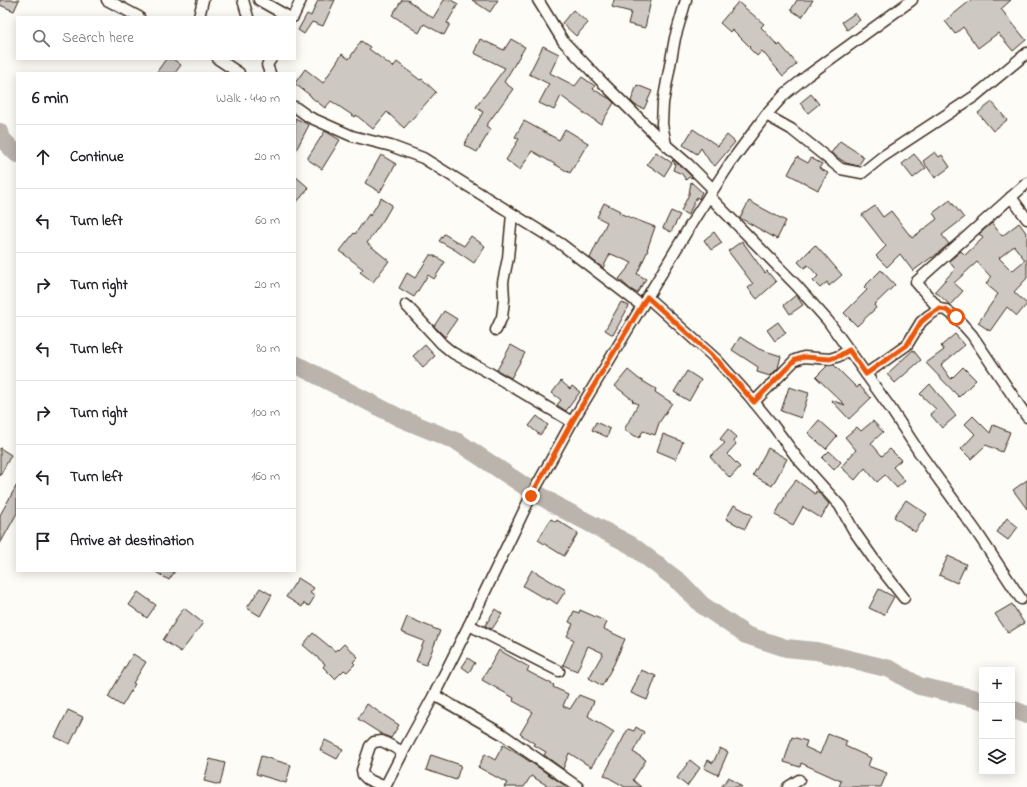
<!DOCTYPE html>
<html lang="en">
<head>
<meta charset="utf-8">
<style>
	:root { --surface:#fff; --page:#f2f2f2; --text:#202124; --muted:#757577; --line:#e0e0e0 }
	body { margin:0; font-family:"Indie Flower",sans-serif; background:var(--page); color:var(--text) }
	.controls { position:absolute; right:12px; bottom:12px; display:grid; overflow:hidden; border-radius:0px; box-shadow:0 2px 10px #0003 }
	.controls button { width:36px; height:36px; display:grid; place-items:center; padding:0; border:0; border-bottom:1px solid var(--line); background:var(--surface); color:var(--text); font:20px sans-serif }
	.stop { position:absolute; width:12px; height:12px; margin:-9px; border:3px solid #ea580c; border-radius:50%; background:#fff }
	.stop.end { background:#ea580c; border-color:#fff; box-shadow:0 1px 4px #0008 }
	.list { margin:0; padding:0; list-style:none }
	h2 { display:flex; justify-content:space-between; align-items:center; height:52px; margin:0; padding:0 16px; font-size:17px }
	h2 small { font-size:13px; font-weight:400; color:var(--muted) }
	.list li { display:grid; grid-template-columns:26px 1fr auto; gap:12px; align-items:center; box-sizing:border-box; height:64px; padding:0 16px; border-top:1px solid var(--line) }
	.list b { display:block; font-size:15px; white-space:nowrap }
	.list em { font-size:13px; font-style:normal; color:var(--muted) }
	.icon { flex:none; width:22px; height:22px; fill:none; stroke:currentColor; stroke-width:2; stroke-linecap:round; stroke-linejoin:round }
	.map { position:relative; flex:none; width:1027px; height:787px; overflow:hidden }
	.search { position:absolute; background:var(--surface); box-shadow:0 2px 10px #0003; left:16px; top:16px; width:280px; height:44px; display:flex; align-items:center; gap:10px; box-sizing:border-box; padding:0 14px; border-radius:0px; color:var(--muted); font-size:15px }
	.panel { position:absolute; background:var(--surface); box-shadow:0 2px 10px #0003; left:16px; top:72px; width:280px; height:500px; border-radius:0px }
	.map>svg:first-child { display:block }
</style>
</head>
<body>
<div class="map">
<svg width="1027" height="787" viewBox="0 0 1027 787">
	<rect width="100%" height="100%" fill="#fdfcf7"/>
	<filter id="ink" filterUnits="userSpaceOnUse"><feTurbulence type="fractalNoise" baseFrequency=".025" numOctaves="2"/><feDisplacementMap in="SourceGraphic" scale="8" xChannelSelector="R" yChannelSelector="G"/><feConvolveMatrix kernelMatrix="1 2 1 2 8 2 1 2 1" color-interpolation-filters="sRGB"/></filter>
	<g filter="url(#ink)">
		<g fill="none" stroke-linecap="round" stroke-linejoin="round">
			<g stroke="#bbb4ad" stroke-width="18">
				<path d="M0 132 2 139 17 154"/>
				<path d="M295 364 400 418 458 442 526 487"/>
				<path d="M541 496 557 506 631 545 681 583 702 605 746 635 786 648 816 651 890 669 919 686 982 700"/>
				<path d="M1012 709 1027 715"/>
			</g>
		</g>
		<g fill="#cdc8c2" stroke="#3b2a1e" fill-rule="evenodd">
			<path d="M0 0H19L14 11 0 5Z"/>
			<path d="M318 0H335L323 26 312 22 304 34 298 30 307 14 311 16Z"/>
			<path d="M402 0H408L417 7H416L433 18 444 0H451L458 4 447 23 450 24 444 35 424 24 419 33 392 15Z"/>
			<path d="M472 0H498L490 12Z"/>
			<path d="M614 0H651L645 28 628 24 631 12 612 7Z"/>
			<path d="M797 0H813L802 17 791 10Z"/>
			<path d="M971 0H1011L1001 9 1026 40 1013 51 998 33 978 48 963 27 955 34 945 21Z"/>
			<path d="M738 2 764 24 761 27 778 46 780 44 797 64 783 76 762 51 757 56 749 48 750 47 732 29 730 32 720 23Z"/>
			<path d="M573 10 588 23 576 36 562 23Z"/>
			<path d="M855 13 860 20 847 30 842 22Z"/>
			<path d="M480 39 504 50 511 39 525 47 504 82 513 89 486 126 491 129 477 152 464 145 483 112 476 107 505 68 474 53Z"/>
			<path d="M361 41 370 47 369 49 393 67 397 62 420 80 422 79 436 92 404 128 387 112 373 129 356 115 355 117 331 101 325 108 311 97V96L295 84V83L305 69 323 83 342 54 349 59Z"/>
			<path d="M543 46 559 54 550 73 575 86 582 77 595 86 593 89 610 99 614 103 601 124 588 116 561 96 554 110 539 103 549 84 529 74Z"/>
			<path d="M166 59H173L181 65 175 73H156Z"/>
			<path d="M637 85 652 91 644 109 635 105 631 101Z"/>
			<path d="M811 94 819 104 808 113 800 103Z"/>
			<path d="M992 102 1007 120 993 131 978 113Z"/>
			<path d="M295 118 309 125 295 152Z"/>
			<path d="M524 121 559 140 565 129 588 143 570 173 532 151 520 170 506 160 519 139 515 137Z"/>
			<path d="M693 129 718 146 727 135 735 142 715 166 710 162 701 148 697 154 683 145Z"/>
			<path d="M325 131 340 140 322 169 307 159Z"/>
			<path d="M840 141 864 157 858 166 846 163 831 153Z"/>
			<path d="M656 152 672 163 664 176 647 164Z"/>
			<path d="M935 152 939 157 942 155 950 167 935 178 923 161Z"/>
			<path d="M914 154 926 168 913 178 902 164Z"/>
			<path d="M381 155 396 164 380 192 365 183Z"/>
			<path d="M797 157 808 163 811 158 822 164 819 168 828 173 818 190 788 174Z"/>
			<path d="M673 160 685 170 693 178 689 177 686 180 682 174 673 170 675 164 672 161Z"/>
			<path d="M295 176 309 188 295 204Z"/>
			<path d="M691 182 702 192 699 199 697 197 688 215 681 211 689 194Z"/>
			<path d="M381 198 392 205 384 219 367 243 389 261 373 282 360 272 363 269 340 251 354 233 355 234 369 214 370 216Z"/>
			<path d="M950 200 964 218 942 235 949 244 932 258V257L913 271 900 254 887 267 876 256 886 246 862 215 875 206 883 217 891 211 912 238 937 219 933 213Z"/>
			<path d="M749 201 786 221 777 239 740 218Z"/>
			<path d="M604 203 620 211 619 213 655 227 647 250H648L637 274 646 279 637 293 630 289 619 279 632 263 611 254V255L610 254 603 268 590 258 607 222 597 217Z"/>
			<path d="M671 211 680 215 671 232 663 228Z"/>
			<path d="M992 223 1002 236 1019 223 1027 234V278L1014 292 1027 304 1017 316 1007 307 990 331 978 323 998 294 986 284 991 277 977 262 954 283 963 291 950 305 935 291 955 269 949 261 961 251 965 255 983 238 979 234ZM1014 246 1025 260 1012 271 999 258Z"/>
			<path d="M714 232 722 243 711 250 704 240Z"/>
			<path d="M444 234 464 246 471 236 485 246 474 263 455 250 439 241Z"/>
			<path d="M742 241 765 273 767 271 776 282 757 299 748 288 753 284 728 251Z"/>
			<path d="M815 245 824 255H825L842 275 829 286 827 282 820 288 813 281 818 276 808 265 804 268 798 262Z"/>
			<path d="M430 255H433L445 262 434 279 428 275 414 297 399 288 407 273 415 278Z"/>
			<path d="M881 270 895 285 874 305 876 308 857 326 844 313 867 290 864 287Z"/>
			<path d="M796 295 803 305 790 314 784 305Z"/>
			<path d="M621 302 629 306 613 335 605 330Z"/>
			<path d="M444 311 457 319 445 337 434 326Z"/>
			<path d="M778 322 786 333 775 341 767 330Z"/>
			<path d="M955 334 965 345 941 365 951 379 963 367 976 380 959 397 926 363 944 350 941 346Z"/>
			<path d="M740 337 759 349 781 356 778 368 770 376 757 372 758 367 732 350Z"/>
			<path d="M425 345 435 356 423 367 413 356Z"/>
			<path d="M511 345 525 353 511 378 497 370Z"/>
			<path d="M913 350 921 360 895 383 887 374Z"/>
			<path d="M828 365H834L857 388 859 385 871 398 849 419 831 400 845 405 816 377Z"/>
			<path d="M628 370 639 379 656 389 655 392 672 403 659 423 655 435 643 431 639 438 624 430 638 404 632 401 633 400 615 386Z"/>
			<path d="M687 371 701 380 689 401 674 392Z"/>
			<path d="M561 381 570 389 572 386 580 392 566 411 557 405 561 400 552 393Z"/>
			<path d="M930 384 956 416 942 428 930 414 936 409 920 394Z"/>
			<path d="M789 387 809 393 801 418 781 411Z"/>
			<path d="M537 416 548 425 540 435 529 426Z"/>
			<path d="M973 416 990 433 993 425 1010 432 1002 452 986 445 971 459 961 449 975 434 965 424Z"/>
			<path d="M819 420 837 436 826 449 808 433Z"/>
			<path d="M873 421 883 432 871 443 882 456 890 449 901 460 893 467 905 481 897 488 885 475 877 482 865 468 855 480 841 467 856 450 845 437 857 427 861 431Z"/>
			<path d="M596 422 610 429 607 437 592 430Z"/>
			<path d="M728 429 737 437 734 441 736 444 727 454 740 467 730 478 710 457 725 443 720 439Z"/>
			<path d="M663 434 683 442 676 459 657 451Z"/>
			<path d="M0 448 11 455 0 476Z"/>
			<path d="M768 448 787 459 772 486 753 475Z"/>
			<path d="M829 451 841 462 834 470 822 458Z"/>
			<path d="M796 480 815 494 816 491 819 493 829 504 821 518 803 507 793 525 775 515 786 495 785 494Z"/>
			<path d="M1027 480V509L1013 490Z"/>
			<path d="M17 485V513L0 544V515Z"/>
			<path d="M906 500 927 514 915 532 894 517Z"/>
			<path d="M734 505 752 515 745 529 726 519Z"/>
			<path d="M1007 518 1018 527 1008 540 997 532Z"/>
			<path d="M551 519 556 522 557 520 578 533 564 556 538 540Z"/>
			<path d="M948 556 966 564 957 583 939 575Z"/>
			<path d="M532 570 566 590 557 604 548 598 547 600 523 586Z"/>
			<path d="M154 571H175L169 580Z"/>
			<path d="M298 578 314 588 310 593 315 596 309 606 304 603 302 607 286 597Z"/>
			<path d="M260 588 272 595 260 616 247 608Z"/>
			<path d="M879 589 894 597 884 615 869 608Z"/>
			<path d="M138 592 156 605 147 618 129 605Z"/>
			<path d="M1012 604 1024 623 1008 633 995 614Z"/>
			<path d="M184 608 203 623 181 652 163 640 176 620H175Z"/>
			<path d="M495 609 502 614 492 629 485 626Z"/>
			<path d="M580 610 607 622 604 629 625 639 614 664 602 686 589 678 603 653 588 646 577 671 563 665 574 640 567 636 573 624 569 622 574 611 579 613Z"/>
			<path d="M407 617 440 631 426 665 416 661 424 641 401 632Z"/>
			<path d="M313 633 335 651 337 649 338 650 344 644 358 657 353 662 355 664 347 672 344 670 335 679 323 667 325 664 303 645Z"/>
			<path d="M499 650 529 667 527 671 554 685 553 687 568 694 563 706 570 709 579 695 594 701 588 716 614 732 591 767 569 753 563 769 544 755 546 752 534 745 535 744 520 734 533 712 513 701 514 698 482 680Z"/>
			<path d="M133 654 146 662 133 683 135 684 122 706 108 697Z"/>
			<path d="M468 658 475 663 469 672 462 667Z"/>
			<path d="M641 670 656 676 647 700 631 693Z"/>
			<path d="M367 704 399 725 391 738 383 735 358 719Z"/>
			<path d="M68 710 83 717 70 744 55 737Z"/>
			<path d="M636 727 644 732 633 752 646 760 633 780 641 787H625L604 775 628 729 634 731Z"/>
			<path d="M828 734 847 741 845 746 871 758 868 766 887 773 881 787H839L841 781 801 763 800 767 784 762 792 737 807 741 805 747 820 754Z"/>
			<path d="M325 740 343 749 337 759 320 750Z"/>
			<path d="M503 745 523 757 567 787H550L531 776 524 787H504L507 783 478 767 485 754 495 760Z"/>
			<path d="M720 748 728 752 718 775 704 768 708 760 713 763Z"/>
			<path d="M431 755 461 765 456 780 426 770Z"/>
			<path d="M261 756 291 765 286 783 256 774Z"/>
			<path d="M210 759 225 763 220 785 204 781Z"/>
			<path d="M690 760 700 768 687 786 677 778Z"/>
			<path d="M729 777 742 787H721Z"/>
		</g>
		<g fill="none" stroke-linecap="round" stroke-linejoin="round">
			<g stroke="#3b2a1e" stroke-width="13">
				<g id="minor">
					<path d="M107 0 139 17"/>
					<path d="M243 0 248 17"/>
					<path d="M259 0 289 17"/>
					<path d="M538 0 563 41 600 80 666 145 689 165 713 189"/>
					<path d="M199 17 203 0"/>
					<path d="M293 17 301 0"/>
					<path d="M218 59 239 73"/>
					<path d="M270 73 267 65 271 59"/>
					<path d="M295 107 309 117 352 136 391 146 423 158 561 244 642 306"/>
					<path d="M766 115 791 129 841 169 862 173 882 157 975 96 1027 53"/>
					<path d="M666 145 662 124 663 103 675 38 686 0"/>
					<path d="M709 196 796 285 828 321 891 409 921 455 976 531 1021 599"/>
					<path d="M1011 197 1027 219"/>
					<path d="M647 297 717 360 750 397 772 424 798 459 840 506 854 531 875 561 904 598"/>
					<path d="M406 305 442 344 453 353 488 372 572 422"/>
					<path d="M939 309 916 282 1027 183"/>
					<path d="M496 330 502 317 503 309 504 299 503 282 508 258 512 214"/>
					<path d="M866 374 907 345 921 322 928 316 939 309 946 310 956 317 972 335 1027 417"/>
					<path d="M754 402 795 360 804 357 830 359 839 356 849 350"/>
					<path d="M469 625 559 671"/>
					<path d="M434 695 502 734 578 787"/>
					<path d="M385 787 403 752 434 695 469 625 531 496 572 422 654 286 696 216 731 162 766 115 786 93 807 76 912 0"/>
					<path d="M385 787 367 779 363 775 362 770 370 746 374 742 382 741 403 752"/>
					<path d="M788 787 799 780"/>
				</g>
			</g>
			<use href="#minor" stroke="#fdfcf7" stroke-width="10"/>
		</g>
	</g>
	<g fill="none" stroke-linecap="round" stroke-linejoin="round" filter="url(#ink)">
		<path stroke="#ea580c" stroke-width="5" d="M531 496 572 422 647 297 717 360 754 402 795 360 804 357 830 359 839 356 849 350 866 374 907 345 921 322 928 316 939 309 946 310 956 317"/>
	</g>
</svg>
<div class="controls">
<button>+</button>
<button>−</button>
<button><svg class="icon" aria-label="layers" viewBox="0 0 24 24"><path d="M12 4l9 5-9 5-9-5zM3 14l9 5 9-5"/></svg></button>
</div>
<div class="stop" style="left:956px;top:317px"></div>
<div class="stop end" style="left:531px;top:496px"></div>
<div class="search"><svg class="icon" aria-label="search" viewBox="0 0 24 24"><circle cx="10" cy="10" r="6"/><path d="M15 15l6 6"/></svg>Search here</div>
<section class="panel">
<h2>6 min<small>Walk · 440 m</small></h2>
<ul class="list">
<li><svg class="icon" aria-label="ahead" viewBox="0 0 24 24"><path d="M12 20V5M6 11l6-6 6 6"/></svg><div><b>Continue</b></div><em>20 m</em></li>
<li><svg class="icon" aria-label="left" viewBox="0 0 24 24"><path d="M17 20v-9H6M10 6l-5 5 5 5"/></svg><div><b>Turn left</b></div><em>60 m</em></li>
<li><svg class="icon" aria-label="right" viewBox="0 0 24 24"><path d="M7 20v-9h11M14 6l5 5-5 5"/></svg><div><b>Turn right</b></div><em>20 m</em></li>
<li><svg class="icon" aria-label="left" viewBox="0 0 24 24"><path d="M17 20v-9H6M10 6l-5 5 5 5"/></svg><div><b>Turn left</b></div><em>80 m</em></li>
<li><svg class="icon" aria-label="right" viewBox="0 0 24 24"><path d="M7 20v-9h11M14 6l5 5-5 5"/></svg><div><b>Turn right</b></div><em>100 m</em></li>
<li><svg class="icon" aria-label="left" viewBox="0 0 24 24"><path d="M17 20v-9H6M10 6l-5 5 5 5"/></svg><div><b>Turn left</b></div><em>160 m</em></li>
<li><svg class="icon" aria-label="arrive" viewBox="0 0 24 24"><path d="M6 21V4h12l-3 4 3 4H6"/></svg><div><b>Arrive at destination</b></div></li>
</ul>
</section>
</div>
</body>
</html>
